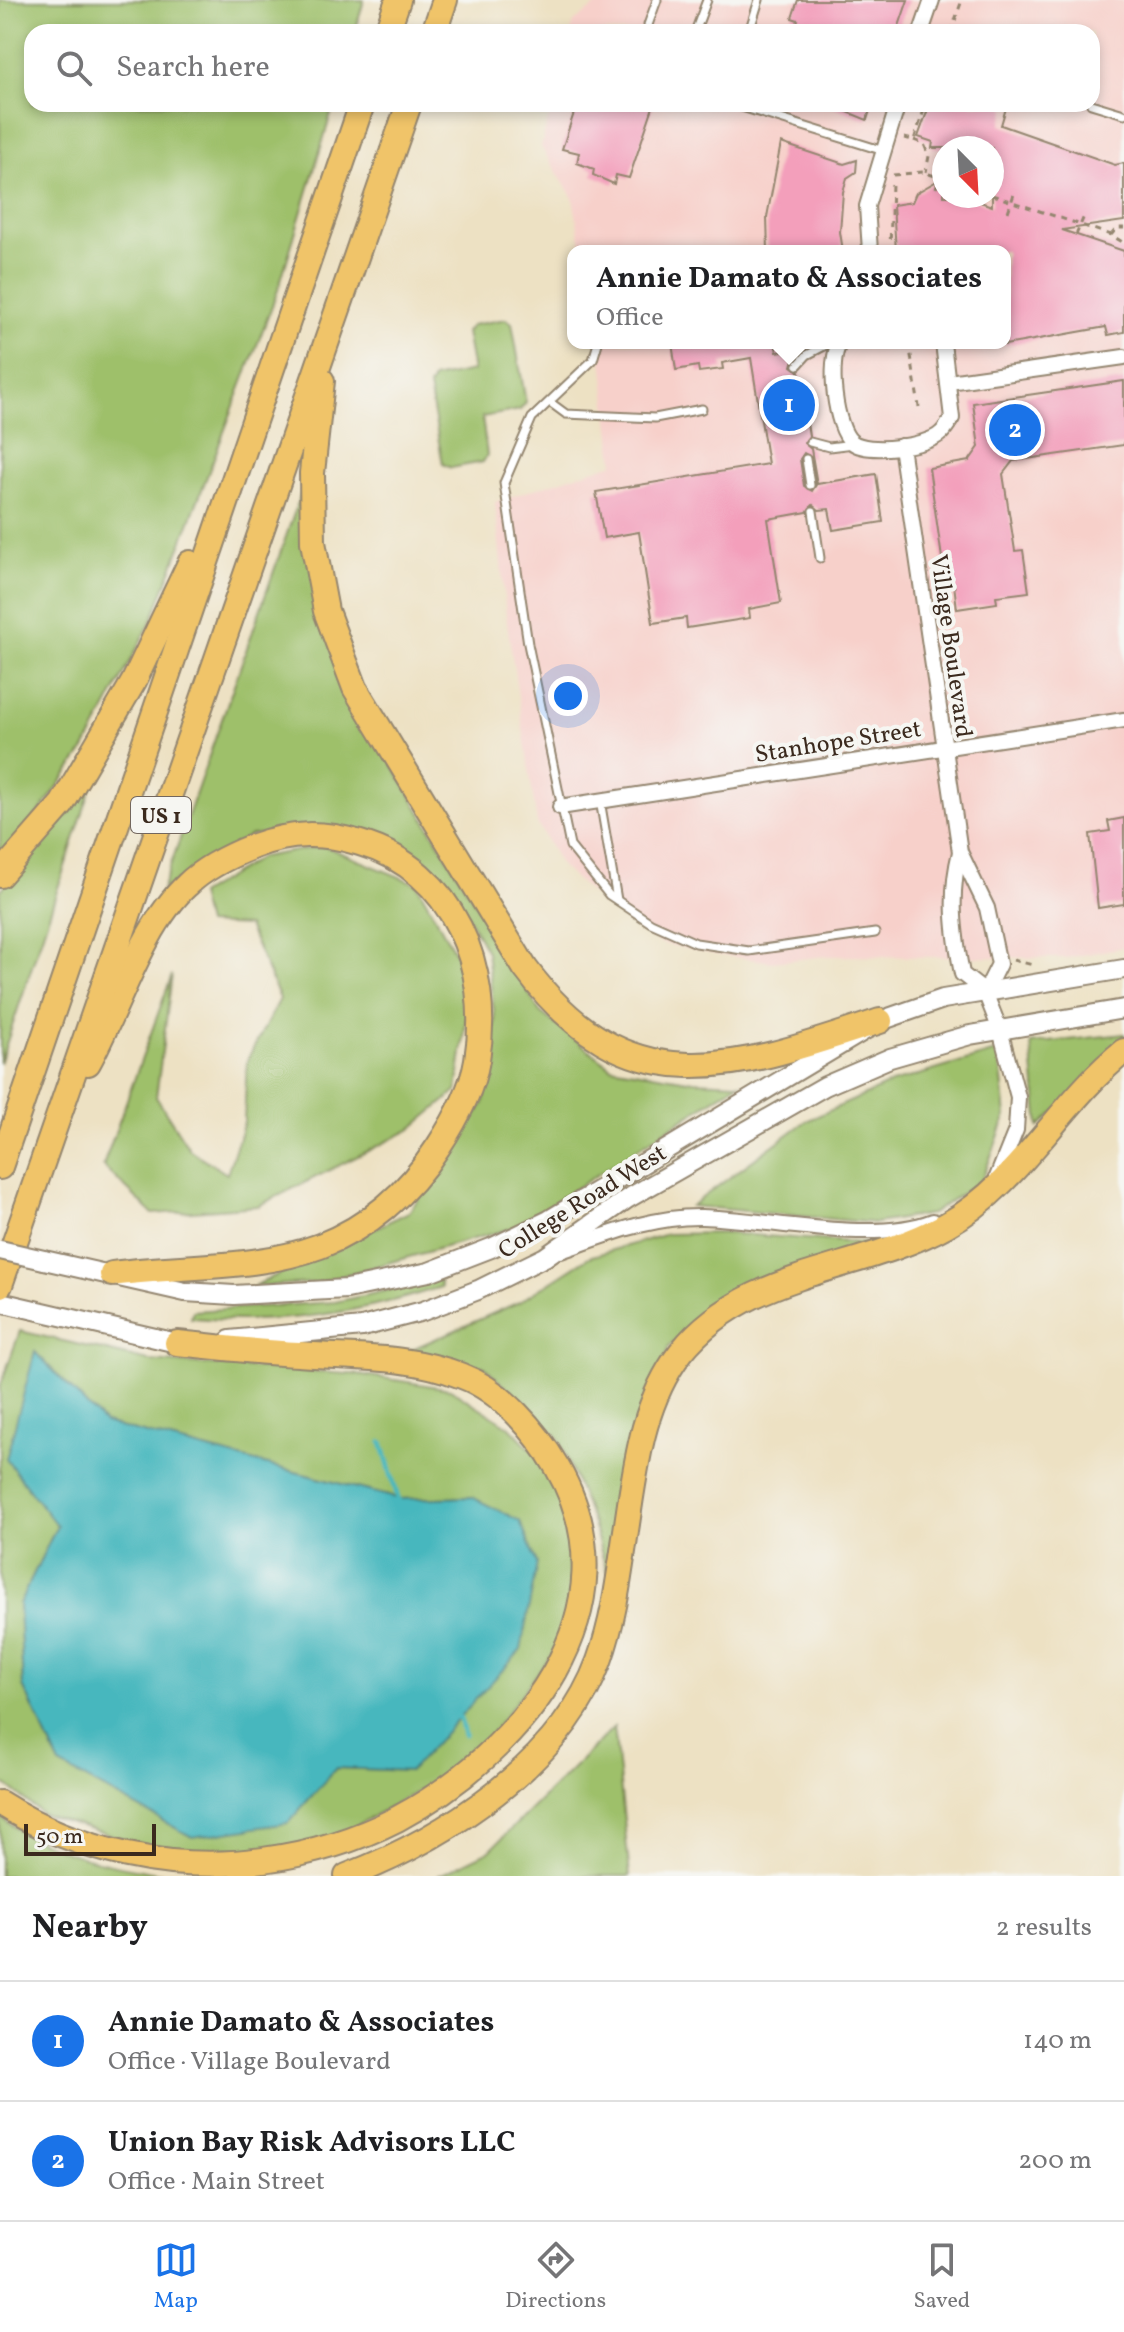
<!DOCTYPE html>
<html lang="en">
<head>
<meta charset="utf-8">
<style>
	:root { --surface:#fff; --page:#f2f2f2; --text:#202124; --muted:#757577; --line:#e0e0e0; --accent:#1a73e8 }
	body { margin:0; font-family:Vollkorn,serif; background:var(--page); color:var(--text) }
	.compass { position:absolute; left:932px; top:136px; width:72px; height:72px; border-radius:50%; background:var(--surface); box-shadow:0 4px 12px #0003; rotate:156deg }
	.scale { position:absolute; left:24px; bottom:20px; width:132px; box-sizing:border-box; padding-left:8px; border:4px solid #3b2a1e; border-top:0; font-size:22px; line-height:28px; white-space:nowrap; color:#3b2a1e; -webkit-text-stroke:6px #f6f6f2; paint-order:stroke }
	.you { position:absolute; left:568px; top:696px; width:28px; height:28px; margin:-20px; border:6px solid #fff; border-radius:50%; background:#1a73e8; box-shadow:0 0 0 12px #1a73e833 }
	.badge { display:grid; place-items:center; width:52px; height:52px; border-radius:50%; background:var(--accent); color:#fff; font-size:26px; font-weight:700 }
	.pin { position:absolute; translate:-50% -50%; border:4px solid #fff; box-shadow:0 2px 8px #0006 }
	.popup { position:absolute; left:567px; top:245px; width:444px; height:104px; box-sizing:border-box; display:grid; place-content:center; border-radius:16px; background:var(--surface); filter:drop-shadow(0 2px 6px #0005); font-size:26px; white-space:nowrap; color:var(--muted) }
	.popup b { font-size:30px; color:var(--text) }
	.popup::after { content:''; position:absolute; left:50%; top:100%; margin-left:-16px; border:16px solid transparent; border-top-color:var(--surface) }
	.list { margin:0; padding:0; list-style:none }
	h2 { display:flex; justify-content:space-between; align-items:center; height:104px; margin:0; padding:0 32px; font-size:34px }
	h2 small { font-size:26px; font-weight:400; color:var(--muted) }
	.list li { display:grid; grid-template-columns:52px 1fr auto; gap:24px; align-items:center; box-sizing:border-box; height:120px; padding:0 32px; border-top:2px solid var(--line) }
	.list b { display:block; font-size:30px; white-space:nowrap }
	.list p { margin:0; font-size:26px; white-space:nowrap; color:var(--muted) }
	.list em { font-size:26px; font-style:normal; color:var(--muted) }
	.icon { flex:none; width:44px; height:44px; fill:none; stroke:currentColor; stroke-width:2; stroke-linecap:round; stroke-linejoin:round }
	.map { position:relative; flex:none; width:1124px; height:1876px; overflow:hidden }
	.search { position:absolute; background:var(--surface); box-shadow:0 4px 12px #0003; left:24px; right:24px; top:24px; height:88px; display:flex; align-items:center; gap:20px; box-sizing:border-box; padding:0 28px; border-radius:24px; color:var(--muted); font-size:30px }
	.sheet { height:344px; background:var(--surface) }
	nav { display:flex; justify-content:space-around; align-items:center; box-sizing:border-box; height:112px; border-top:2px solid var(--line); background:var(--surface); font-size:22px; color:var(--muted) }
	nav a { display:grid; justify-items:center; gap:4px }
	nav .on { color:var(--accent) }
	.map>svg:first-child { display:block }
</style>
</head>
<body>
<div class="map">
<svg width="1124" height="1876" viewBox="0 0 1124 1876">
	<rect width="100%" height="100%" fill="#f6f6f2"/>
	<filter id="ink" filterUnits="userSpaceOnUse"><feTurbulence type="fractalNoise" baseFrequency=".0125" numOctaves="2"/><feDisplacementMap in="SourceGraphic" scale="16" xChannelSelector="R" yChannelSelector="G"/><feConvolveMatrix kernelMatrix="1 2 1 2 8 2 1 2 1" color-interpolation-filters="sRGB"/></filter>
	<filter id="wash" filterUnits="userSpaceOnUse"><feTurbulence type="fractalNoise" baseFrequency=".006" numOctaves="4" result="noise"/><feDisplacementMap in="SourceGraphic" scale="32" xChannelSelector="R" yChannelSelector="G"/><feGaussianBlur stdDeviation="1.8" result="paint"/><feColorMatrix in="noise" values="0 0 0 0 0 0 0 0 0 0 0 0 0 0 0 0 0 1.4 0 .05"/><feComposite in="paint" operator="in"/></filter>
	<g filter="url(#wash)">
		<rect width="100%" height="100%" fill="#ede1c3"/>
		<path fill="#f7d0ca" fill-rule="evenodd" d="M604 0H1124V947L1067 958 827 956 773 962 718 955 660 943 609 908 562 868 537 823 506 616 495 502 614 463 600 343H1005V251H582L573 198 541 147 552 104H1092V32H571L574 22ZM944 148H992V196H944Z"/>
		<g fill="#9ec06a" stroke="#6c7544" stroke-width="2" fill-rule="evenodd">
			<path d="M0 0H364L355 32H32V104H334L278 290 153 618 85 749 41 810 0 855Z"/>
			<path d="M506 319 512 323 526 403 520 410 482 417 487 455 483 462 451 468 443 464 429 387 433 379 473 371 466 332 472 325Z"/>
			<path d="M303 488 350 694 540 1012 611 1067 694 1081 739 1083 516 1227 316 1283 254 1286 409 1212 484 1103 495 1019 487 952 461 904 419 859 353 831 251 835 162 890Z"/>
			<path d="M91 788 0 1063V891Z"/>
			<path d="M324 846 417 884 471 982 457 1091 410 1130 258 1206 153 1214 103 1166 172 975 156 1097 190 1150 227 1174 244 1122 247 1060 280 999 248 926 206 924 199 895 261 857Z"/>
			<path d="M1124 1034V1046L1039 1127 1031 1044Z"/>
			<path d="M999 1051 1006 1116 982 1180 931 1214 876 1223 691 1206 806 1121 892 1083Z"/>
			<path d="M724 1233 876 1244 749 1287 669 1346 632 1454 607 1572 593 1524 558 1437 485 1367 408 1351 519 1302 589 1257 667 1234Z"/>
			<path d="M439 1279 441 1287C358 1314 279 1325 191 1318L193 1311 335 1302Z"/>
			<path d="M20 1331 149 1361 364 1375 450 1389 509 1426 545 1464 574 1533 569 1631 471 1761 329 1841 189 1859 42 1814 0 1780V1387ZM36 1353 104 1423 400 1499 472 1497 410 1771 336 1768 288 1822 60 1765 23 1686 19 1604 57 1526Z"/>
			<path d="M614 1727 630 1876H438L489 1851Z"/>
			<path d="M0 1816C43 1854 119 1867 175 1876H0Z"/>
		</g>
		<path fill="#47b7be" stroke="#41706e" stroke-width="2" d="M35 1352 104 1423 400 1499 472 1497 520 1521 537 1563 521 1650 410 1771 336 1768 288 1823 192 1837 60 1765 23 1686 19 1604 57 1526 6 1459Z"/>
		<g fill="none" stroke-linecap="round" stroke-linejoin="round">
			<g stroke="#47b7be" stroke-width="5">
				<path d="M382 1442 399 1502"/>
				<path d="M455 1715 460 1718 464 1735"/>
			</g>
		</g>
		<g id="blocks">
			<g fill="#f39fbb" fill-rule="evenodd">
				<path d="M798 0H908L897 32H794L798 20 792 18Z"/>
				<path d="M577 104H654L629 178 616 175 614 184 593 175 594 169 577 163 579 153 562 149Z"/>
				<path d="M828 104H872L867 120Z"/>
				<path d="M930 104H995L1006 108 1001 125 1115 165 1124 163V221L1062 230 1124 251V332L1108 335 1106 327 1005 345V251H896L893 205 912 202 916 193 944 177V196H963L992 206V148H932L933 142 918 137Z"/>
				<path d="M781 143 844 164 857 160 856 172 847 178 843 192 840 232 843 251H768L767 217Z"/>
				<path d="M672 343H775L777 352 784 351 790 356 796 352 792 366 799 371 809 436 804 443 811 449 817 484 876 474 883 522 833 530 829 509 819 510 813 505 807 512 768 519 781 603 749 609 750 618 687 628 686 618 653 623 639 532 604 538 596 492 768 464 751 358 722 363 723 369 699 372 698 366 676 370ZM804 453 812 458 816 485 812 491 804 486 800 459Z"/>
				<path d="M1124 381V445L1013 461 1003 474 1015 551 1023 550 1029 592 996 596 997 603 957 609 954 584 946 586 929 468 969 461 979 447 973 403Z"/>
				<path d="M1124 818V904L1098 908 1090 834 1110 831 1108 821Z"/>
			</g>
		</g>
	</g>
	<g filter="url(#ink)">
		<use href="#blocks" fill-opacity="0" stroke="#948670" stroke-width="2"/>
		<g fill="none" stroke-linecap="round" stroke-linejoin="round">
			<g stroke="#948670" stroke-width="11">
				<g id="service">
					<path d="M650 32 648 25 657 0"/>
					<path d="M695 32 707 0"/>
					<path d="M749 32 759 0"/>
					<path d="M732 104 884 151"/>
					<path d="M1091 104 1124 114"/>
					<path d="M598 343 593 360 532 418 504 483 528 644 570 846 609 895 651 923 696 943 749 951 875 933"/>
					<path d="M789 343 790 350"/>
					<path d="M798 365 807 355 830 343"/>
					<path d="M551 403 566 414 655 418 702 409"/>
					<path d="M810 442 829 447 853 444"/>
					<path d="M806 459 810 485"/>
					<path d="M813 511 820 558"/>
					<path d="M600 800 617 900"/>
				</g>
			</g>
			<g stroke="#948670" stroke-width="18">
				<g id="minor">
					<path d="M921 32 932 0"/>
					<path d="M870 251 867 206 898 104"/>
					<path d="M840 343C827 360 835 429 852 442 867 454 927 447 941 433 945 430 949 423 952 418L943 343"/>
					<path d="M949 382 1124 357"/>
					<path d="M901 446 960 852 987 908 999 964 985 992"/>
					<path d="M560 807 1124 720"/>
					<path d="M960 852C949 895 954 932 962 974L985 992 1000 1030 1018 1097 1016 1130 997 1177"/>
					<path d="M561 1251C607 1235 652 1216 702 1217 769 1219 872 1245 933 1221"/>
				</g>
			</g>
			<g stroke="#948670" stroke-width="22">
				<g id="tertiary">
					<path d="M44 1260 185 1292 234 1295 347 1289 429 1272 491 1248 549 1220 880 1021 943 999 1124 969"/>
					<path d="M0 1302 177 1343 189 1342"/>
					<path d="M230 1340 362 1327 423 1311 478 1290 545 1257 627 1199 825 1086 890 1058 970 1035 1124 1009"/>
				</g>
			</g>
			<g stroke="#948670" stroke-width="28">
				<g id="trunk">
					<path d="M387 32 398 0"/>
					<path d="M434 32 445 0"/>
					<path d="M322 381 312 473 313 542 326 611 355 688 525 968C630 1109 738 1068 880 1021"/>
					<path d="M0 875 62 804 134 681 190 563"/>
					<path d="M88 1063C118 1009 142 926 187 885 205 867 231 855 254 846 291 832 323 832 360 843 454 870 492 969 477 1060 472 1091 455 1121 438 1147 409 1192 371 1226 320 1246 253 1271 182 1264 112 1274"/>
					<path d="M0 1167 362 104"/>
					<path d="M0 1285 409 104"/>
					<path d="M0 1803C77 1852 172 1873 263 1860 308 1854 356 1840 397 1819 521 1753 640 1610 557 1467 536 1431 502 1391 462 1376 410 1355 352 1358 298 1354 257 1352 217 1347 177 1343"/>
					<path d="M347 1876C444 1839 561 1764 599 1661 615 1617 620 1570 627 1524 636 1464 643 1401 681 1352 747 1269 859 1273 946 1225 1019 1185 1060 1102 1124 1051"/>
				</g>
			</g>
			<g stroke="#948670" stroke-width="3" stroke-dasharray="6 6" stroke-linecap="butt">
				<path d="M951 32 962 0"/>
				<path d="M904 138 914 140 926 104"/>
				<path d="M914 140 924 144 929 156 926 172"/>
				<path d="M893 175 923 172 944 179"/>
				<path d="M992 195 1111 235 1124 243"/>
				<path d="M1111 235 1117 228H1124"/>
				<path d="M890 251 892 183"/>
				<path d="M909 343 919 407"/>
				<path d="M1013 960 1033 965"/>
			</g>
			<use href="#service" stroke="#fff" stroke-width="7"/>
			<use href="#minor" stroke="#fff" stroke-width="14"/>
			<use href="#tertiary" stroke="#fff" stroke-width="18"/>
			<use href="#trunk" stroke="#f0c469" stroke-width="24"/>
			<g stroke="#948670" stroke-width="22" stroke-linecap="butt">
				<path id="tertiary-bridge" d="M0 1250 44 1260"/>
			</g>
			<g stroke="#948670" stroke-width="3" stroke-dasharray="6 6" stroke-linecap="butt">
				<path d="M936 188 943 166"/>
				<path d="M1008 212 1015 191"/>
				<path d="M1076 235 1085 214"/>
			</g>
			<use href="#tertiary-bridge" stroke="#fff" stroke-width="18"/>
		</g>
	</g>
	<g text-anchor="middle" stroke-width="8" stroke-linejoin="round" paint-order="stroke">
		<rect fill="#f6f6f2" stroke="#73675e" stroke-width="2" x="131" y="797" width="60" height="36" rx="6"/>
		<g font-size="22" font-weight="bold" fill="#3b2a1e">
			<text x="161" y="823">US 1</text>
		</g>
		<g font-size="24" fill="#3b2a1e" stroke="#f6f6f2">
			<text transform="translate(952 646) rotate(82)" y="8">Village Boulevard</text>
			<text transform="translate(838 741) rotate(-9)" y="8">Stanhope Street</text>
			<text transform="translate(582 1201) rotate(-32)" y="8">College Road West</text>
		</g>
	</g>
</svg>
<svg class="compass" viewBox="-18 -18 36 36"><path d="M0-13l5 13h-10z" fill="#e53935"/><path d="M0 13l5-13h-10z" fill="#757577"/></svg>
<div class="scale">50 m</div>
<div class="you"></div>
<div class="pin badge" style="left:789px;top:405px">1</div>
<div class="popup"><b>Annie Damato &amp; Associates</b>Office</div>
<div class="pin badge" style="left:1015px;top:430px">2</div>
<div class="search"><svg class="icon" aria-label="search" viewBox="0 0 24 24"><circle cx="10" cy="10" r="6"/><path d="M15 15l6 6"/></svg>Search here</div>
</div>
<section class="sheet">
<h2>Nearby<small>2 results</small></h2>
<ul class="list">
<li><span class="badge">1</span><div><b>Annie Damato &amp; Associates</b><p>Office · Village Boulevard</p></div><em>140 m</em></li>
<li><span class="badge">2</span><div><b>Union Bay Risk Advisors LLC</b><p>Office · Main Street</p></div><em>200 m</em></li>
</ul>
</section>
<nav>
<a class="on"><svg class="icon" aria-label="map" viewBox="0 0 24 24"><path d="M3 6l6-2 6 2 6-2v14l-6 2-6-2-6 2zM9 4v14M15 6v14"/></svg>Map</a>
<a><svg class="icon" aria-label="directions" viewBox="0 0 24 24"><path d="M12 3l9 9-9 9-9-9zM9 14v-3h6M13 9l2 2-2 2"/></svg>Directions</a>
<a><svg class="icon" aria-label="saved" viewBox="0 0 24 24"><path d="M7 4h10v16l-5-4-5 4z"/></svg>Saved</a>
</nav>
</body>
</html>
